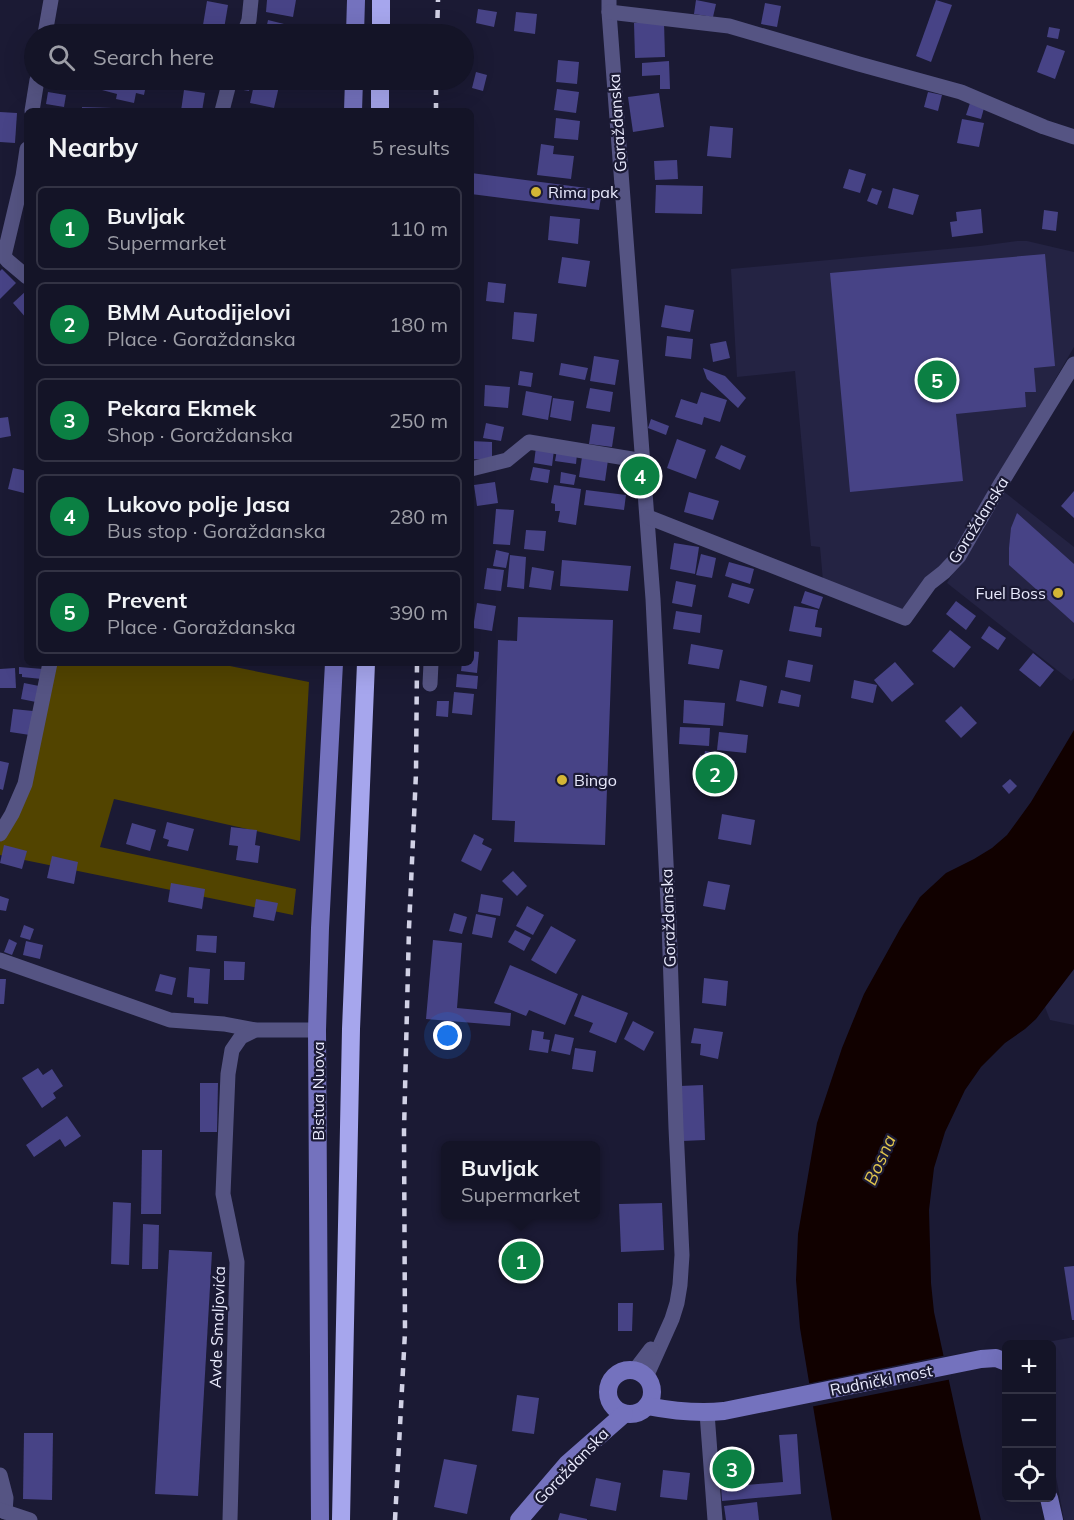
<!DOCTYPE html>
<html lang="en">
<head>
<meta charset="utf-8">
<style>
	:root { --surface:#141427; --page:#1d1d2f; --text:#f1f3f6; --muted:#9d9ea7; --line:#334; --accent:#0b8043 }
	body { margin:0; font-family:Mulish,sans-serif; background:var(--page); color:var(--text) }
	.controls { position:absolute; right:18px; bottom:18px; display:grid; overflow:hidden; border-radius:9px; box-shadow:0 6px 24px #0002 }
	.controls button { width:54px; height:54px; display:grid; place-items:center; padding:0; border:0; border-bottom:2px solid var(--line); background:var(--surface); color:var(--text); font:30px sans-serif }
	.you { position:absolute; left:448px; top:1036px; width:21px; height:21px; margin:-15px; border:4px solid #fff; border-radius:50%; background:#1a73e8; box-shadow:0 0 0 9px #1a73e833 }
	.badge { display:grid; place-items:center; width:39px; height:39px; border-radius:50%; background:var(--accent); color:#fff; font-size:20px; font-weight:700 }
	.pin { position:absolute; translate:-50% -50%; border:3px solid #fff; box-shadow:0 2px 6px #0006 }
	.popup { position:absolute; left:441px; top:1141px; width:159px; height:78px; box-sizing:border-box; display:grid; place-content:center; border-radius:9px; background:var(--surface); filter:drop-shadow(0 2px 4px #0005); font-size:20px; white-space:nowrap; color:var(--muted) }
	.popup b { font-size:22px; color:var(--text) }
	.popup::after { content:''; position:absolute; left:50%; top:100%; margin-left:-12px; border:12px solid transparent; border-top-color:var(--surface) }
	.list { margin:0; padding:0; list-style:none }
	h2 { display:flex; justify-content:space-between; align-items:center; height:78px; margin:0; padding:0 24px; font-size:26px }
	h2 small { font-size:20px; font-weight:400; color:var(--muted) }
	.list li { display:grid; grid-template-columns:39px 1fr auto; gap:18px; align-items:center; box-sizing:border-box; height:84px; margin:0 12px 12px; padding:0 12px; border:2px solid var(--line); border-radius:9px }
	.list b { display:block; font-size:22px; white-space:nowrap }
	.list p { margin:0; font-size:20px; white-space:nowrap; color:var(--muted) }
	.list em { font-size:20px; font-style:normal; color:var(--muted) }
	.icon { flex:none; width:33px; height:33px; fill:none; stroke:currentColor; stroke-width:2; stroke-linecap:round; stroke-linejoin:round }
	.map { position:relative; flex:none; width:1074px; height:1520px; overflow:hidden }
	.search { position:absolute; background:var(--surface); box-shadow:0 6px 24px #0002; left:24px; top:24px; width:450px; height:66px; display:flex; align-items:center; gap:15px; box-sizing:border-box; padding:0 21px; border-radius:33px; color:var(--muted); font-size:22px }
	.panel { position:absolute; background:var(--surface); box-shadow:0 6px 24px #0002; left:24px; top:108px; width:450px; height:558px; border-radius:9px }
	.map>svg:first-child { display:block }
</style>
</head>
<body>
<div class="map">
<svg width="1074" height="1520" viewBox="0 0 1074 1520">
	<rect width="100%" height="100%" fill="#1b1a34"/>
	<g fill="#242343">
		<path d="M1017 241H1027L1074 252V347L957 549 903 613 823 581 820 547 811 546 795 371 737 377 731 269 980 246Z"/>
		<path d="M1003 491 1074 547V678L1071 681 947 583Z"/>
		<path d="M1074 969V1025L1050 1020 1045 1007Z"/>
		<path d="M1074 1337V1520H1064L1052 1455V1344H1037Z"/>
	</g>
	<path fill="#524400" d="M56 663H215L309 682 300 841 114 799 100 847 296 889 293 915 0 855V842L8 832Z"/>
	<path fill="#110100" d="M1074 730V969L1036 1019 1025 1029 1005 1043 981 1067 965 1090 945 1132 934 1168 929 1210 931 1283 934 1312 963 1445 981 1520H832L800 1328 796 1280 798 1234 817 1123 842 1048 864 994 900 929 920 897 946 873 974 859 992 848 1007 835 1031 802Z"/>
	<path fill="#1b1a34" d="M947 1355 952 1379 810 1407 806 1384Z"/>
	<g fill="#474386">
		<path d="M267 0H296L293 17 266 12Z"/>
		<path d="M696 0 716 4 713 17 694 14Z"/>
		<path d="M936 0 952 5 931 62 916 56Z"/>
		<path d="M207 1 228 5 224 29 203 25Z"/>
		<path d="M765 3 781 6 777 27 761 24Z"/>
		<path d="M478 9 497 12 494 27 476 23Z"/>
		<path d="M516 12 537 14 535 34 514 31Z"/>
		<path d="M268 20 288 25 286 34H265Z"/>
		<path d="M664 22 665 57 635 58 634 23Z"/>
		<path d="M1049 27 1060 29 1058 39 1047 37Z"/>
		<path d="M1047 45 1065 51 1055 79 1037 72Z"/>
		<path d="M558 60 579 62 577 84 556 82Z"/>
		<path d="M669 61 670 89H660V75L642 76V63Z"/>
		<path d="M476 72 487 75 483 91 472 88Z"/>
		<path d="M105 80H147L144 95 136 93 134 103 116 99 117 94 102 90Z"/>
		<path d="M182 80H209L207 87 181 82Z"/>
		<path d="M240 80H251L249 91 238 89Z"/>
		<path d="M255 80H269L280 82 274 108 250 103Z"/>
		<path d="M557 89 579 92 576 113 554 110Z"/>
		<path d="M184 90 205 93 202 111H181Z"/>
		<path d="M48 92 66 95 64 107 46 104Z"/>
		<path d="M928 92 942 95 938 111 924 107Z"/>
		<path d="M659 93 664 127 633 132 628 97Z"/>
		<path d="M970 103 984 108 981 119 966 115Z"/>
		<path d="M82 107 113 108V111H82Z"/>
		<path d="M0 112 17 113 15 143 0 142Z"/>
		<path d="M556 118 580 121 578 140 554 138Z"/>
		<path d="M962 119 984 123 979 147 957 143Z"/>
		<path d="M710 126 733 128 731 158 707 156Z"/>
		<path d="M541 144 554 146 553 154 574 156 571 179 537 175Z"/>
		<path d="M677 160 678 179 655 180 654 161Z"/>
		<path d="M849 169 866 174 860 193 843 188Z"/>
		<path d="M471 173 602 190 599 210 471 194Z"/>
		<path d="M656 185 703 186 702 214 655 213Z"/>
		<path d="M872 188 882 191 877 205 867 201Z"/>
		<path d="M893 188 919 195 913 215 888 208Z"/>
		<path d="M981 209 983 233 952 237 950 222 957 221 956 212Z"/>
		<path d="M1044 210 1058 212 1056 231 1042 229Z"/>
		<path d="M550 216 580 219 578 244 548 240Z"/>
		<path d="M1045 254 1055 366 1034 368 1036 392H1025L1026 407 956 414 963 481 850 492 830 273Z"/>
		<path d="M562 257 590 261 586 287 558 283Z"/>
		<path d="M2 269 16 283 0 299V271Z"/>
		<path d="M488 282 506 284 504 303 486 301Z"/>
		<path d="M27 290V319L13 303Z"/>
		<path d="M665 305 694 310 690 332 661 327Z"/>
		<path d="M514 312 537 314 534 342 512 339Z"/>
		<path d="M667 336 693 339 691 359 665 356Z"/>
		<path d="M726 341 730 358 713 362 710 344Z"/>
		<path d="M594 356 619 360 615 385 590 381Z"/>
		<path d="M561 363 588 368 585 380 559 375Z"/>
		<path d="M703 368 725 376 746 398 738 408 707 379Z"/>
		<path d="M520 371 533 373 531 387 518 385Z"/>
		<path d="M485 385 510 387 508 408 484 406Z"/>
		<path d="M590 388 613 392 610 412 586 408Z"/>
		<path d="M526 391 552 396 548 420 522 415Z"/>
		<path d="M701 392 727 400 720 422 704 417 702 425 675 417 681 399 697 404Z"/>
		<path d="M553 398 574 401 571 421 550 417Z"/>
		<path d="M8 417 11 436 0 438V418Z"/>
		<path d="M651 419 669 426 666 435 648 428Z"/>
		<path d="M486 423 504 427 501 441 483 438Z"/>
		<path d="M592 424 615 427 612 447 589 444Z"/>
		<path d="M677 439 706 450 696 479 667 468Z"/>
		<path d="M471 441 492 442V460L471 459Z"/>
		<path d="M721 445 746 456 740 470 715 458Z"/>
		<path d="M536 447 554 450 552 466 534 463Z"/>
		<path d="M557 450 577 454 576 464 555 461Z"/>
		<path d="M582 457 608 460 605 481 579 477Z"/>
		<path d="M533 467 550 470 548 483 530 480Z"/>
		<path d="M13 468 27 471V489H25L24 493 8 489Z"/>
		<path d="M561 472 576 475 574 485 560 483Z"/>
		<path d="M495 482 498 503 477 506 474 485Z"/>
		<path d="M554 485 581 489 576 525 558 522 560 511H555V504L551 503Z"/>
		<path d="M586 490 626 495 624 510 584 505Z"/>
		<path d="M1074 491V518L1061 506Z"/>
		<path d="M689 492 719 501 713 520 684 512Z"/>
		<path d="M496 509 514 510 510 545 493 544Z"/>
		<path d="M1017 513 1074 564V623L1009 565V548L1011 528Z"/>
		<path d="M526 530 546 531 544 551 524 549Z"/>
		<path d="M674 543 699 547 695 574 670 569Z"/>
		<path d="M496 550 509 553 506 568 493 566Z"/>
		<path d="M701 554 716 558 712 578 696 575Z"/>
		<path d="M510 555 526 557 524 589 507 587Z"/>
		<path d="M562 560 631 566 628 591 560 586Z"/>
		<path d="M729 562 754 569 750 584 725 576Z"/>
		<path d="M532 567 554 571 551 590 529 587Z"/>
		<path d="M487 568 504 570 501 591 484 589Z"/>
		<path d="M676 581 696 585 692 607 672 603Z"/>
		<path d="M732 583 754 589 749 604 728 597Z"/>
		<path d="M805 591 823 597 819 609 801 603Z"/>
		<path d="M956 601 976 616 966 630 946 614Z"/>
		<path d="M477 603 496 606 492 631 473 628Z"/>
		<path d="M794 606 818 610 815 627 822 628 821 637 789 631Z"/>
		<path d="M676 611 702 615 700 633 673 629Z"/>
		<path d="M518 617 613 620 605 845 514 842 515 821 492 820 498 640 517 641Z"/>
		<path d="M989 626 1006 638 998 650 981 638Z"/>
		<path d="M950 630 971 647 954 668 932 651Z"/>
		<path d="M691 644 723 650 719 669 688 664Z"/>
		<path d="M471 651 479 652 477 673 461 671 462 663H471Z"/>
		<path d="M1033 653 1054 670 1040 687 1019 670Z"/>
		<path d="M788 660 813 665 810 682 785 677Z"/>
		<path d="M895 662 914 684 892 702 874 680Z"/>
		<path d="M19 667 43 669 42 679 22 677V674H19Z"/>
		<path d="M15 668 16 688H0V669Z"/>
		<path d="M457 674 478 676 477 689 456 687Z"/>
		<path d="M740 680 767 686 763 707 736 701Z"/>
		<path d="M854 680 877 685 873 703 851 698Z"/>
		<path d="M24 683 39 686 36 702 21 699Z"/>
		<path d="M781 690 801 695 799 707 778 703Z"/>
		<path d="M454 692 474 694 472 715 452 713Z"/>
		<path d="M684 700 725 703 723 726 683 723Z"/>
		<path d="M437 701H449L448 717 436 716Z"/>
		<path d="M961 706 977 723 961 738 945 721Z"/>
		<path d="M13 709 33 711 30 735 10 732Z"/>
		<path d="M680 727 710 728 709 746 679 744Z"/>
		<path d="M719 732 748 735 746 753 717 750Z"/>
		<path d="M705 751 722 754 721 759 735 761 730 791 715 789 714 795 700 792V787L695 786 700 755 704 756Z"/>
		<path d="M0 761 9 763 3 790 0 789Z"/>
		<path d="M1010 779 1017 786 1009 794 1002 786Z"/>
		<path d="M722 814 755 820 751 845 718 839Z"/>
		<path d="M167 822 194 829 188 851 167 846 169 840 163 838Z"/>
		<path d="M132 823 156 830 150 851 126 844Z"/>
		<path d="M231 827 257 830 255 845 260 846 258 863 236 860 238 846 229 845Z"/>
		<path d="M474 834 484 839 482 844 492 849 481 871 461 861Z"/>
		<path d="M4 845 27 851 22 869 0 863Z"/>
		<path d="M52 856 78 862 74 884 47 878Z"/>
		<path d="M513 871 527 886 517 896 502 881Z"/>
		<path d="M708 881 730 885 725 910 703 906Z"/>
		<path d="M171 883 205 889 202 909 168 902Z"/>
		<path d="M481 894 503 898 500 916 478 912Z"/>
		<path d="M0 896 9 899 6 911 0 910Z"/>
		<path d="M256 899 278 903 274 921 253 917Z"/>
		<path d="M527 906 544 915 533 935 516 926Z"/>
		<path d="M454 913 467 917 462 934 449 931Z"/>
		<path d="M476 914 496 918 492 938 472 934Z"/>
		<path d="M24 925 34 929 30 940 20 937Z"/>
		<path d="M551 926 576 940 556 974 531 960Z"/>
		<path d="M515 930 531 938 524 951 508 942Z"/>
		<path d="M197 935 217 936 216 953 196 951Z"/>
		<path d="M9 939 17 943 12 955 4 952Z"/>
		<path d="M433 940 462 943 457 1008 511 1013 510 1026 426 1019Z"/>
		<path d="M26 941 43 945 40 959 23 955Z"/>
		<path d="M224 961 245 962 244 980H224Z"/>
		<path d="M510 965 578 994 565 1025 529 1010 526 1016 494 1003Z"/>
		<path d="M189 967 210 969 208 1004 194 1003V998L187 997Z"/>
		<path d="M160 974 176 978 172 995 155 991Z"/>
		<path d="M704 978 728 981 726 1006 702 1003Z"/>
		<path d="M0 979H6L4 1004H0Z"/>
		<path d="M582 995 628 1013 616 1043 589 1032 593 1023 574 1016Z"/>
		<path d="M633 1021 654 1032 644 1051 624 1039Z"/>
		<path d="M694 1028 723 1032 718 1059 700 1055 701 1044 691 1043Z"/>
		<path d="M532 1030 544 1032 543 1039 550 1040 548 1053 529 1050Z"/>
		<path d="M555 1034 574 1038 570 1055 551 1051Z"/>
		<path d="M575 1048 596 1051 593 1072 572 1069Z"/>
		<path d="M38 1068 43 1075 52 1069 63 1086 53 1093 56 1098 42 1108 22 1078Z"/>
		<path d="M200 1083H218L217 1132H200Z"/>
		<path d="M703 1085 705 1140 682 1141 680 1086Z"/>
		<path d="M67 1116 81 1136 65 1147 60 1139 34 1157 26 1145Z"/>
		<path d="M142 1150H162L161 1214H141Z"/>
		<path d="M113 1202 131 1203 129 1265 111 1264Z"/>
		<path d="M662 1203 664 1250 621 1252 619 1204Z"/>
		<path d="M143 1224 159 1225 158 1269H142Z"/>
		<path d="M169 1250 212 1252 198 1496 155 1494Z"/>
		<path d="M1074 1266V1320H1072L1064 1267Z"/>
		<path d="M618 1303H633L632 1331H618Z"/>
		<path d="M517 1395 539 1398 534 1434 512 1431Z"/>
		<path d="M24 1433H53L52 1500 23 1499Z"/>
		<path d="M797 1434 801 1494 722 1501 719 1457 744 1453 746 1485 783 1482 779 1435Z"/>
		<path d="M444 1459 477 1465 467 1514 434 1507Z"/>
		<path d="M663 1470 690 1473 687 1500 660 1497Z"/>
		<path d="M596 1478 621 1483 616 1511 590 1506Z"/>
		<path d="M757 1502 759 1520H726L724 1506Z"/>
		<path d="M560 1513 587 1519V1520H558Z"/>
	</g>
	<g fill="none" stroke-linecap="round" stroke-linejoin="round">
		<g stroke="#555483" stroke-width="15">
			<path d="M609 0V12L653 599 669 923 676 1128 682 1255 680 1285 677 1303 672 1319 646 1377"/>
			<path d="M609 12 729 26 859 64 961 92 1044 127 1074 137"/>
			<path d="M45 34 51 0"/>
			<path d="M244 34 249 20 251 0"/>
			<path d="M32 111 37 80"/>
			<path d="M222 111 230 80"/>
			<path d="M0 252 8 261 27 277"/>
			<path d="M4 256 23 176 27 149"/>
			<path d="M471 469 507 460 529 442 644 461"/>
			<path d="M648 517 905 618 930 583 944 572 959 556 1000 485 1074 364"/>
			<path d="M430 684 431 663"/>
			<path d="M0 834 12 814 25 784 50 663"/>
			<path d="M0 960 170 1020 224 1024 255 1030"/>
			<path d="M635 1370 651 1349"/>
			<path d="M707 1413 715 1520"/>
			<path d="M0 1475 6 1498 5 1512"/>
			<path d="M0 1510 30 1520"/>
			<path d="M230 1520 237 1262 223 1194 228 1074 232 1050 241 1037 255 1030H317"/>
		</g>
		<g stroke="#7472be" stroke-width="18">
			<path d="M355 34 356 0"/>
			<path d="M353 111 354 80"/>
			<circle cx="630" cy="1392" r="22"/>
			<path d="M647 1406C673 1411 698 1414 724 1411L981 1359 996 1358 1006 1362"/>
			<path d="M1049 1498 1054 1520"/>
			<path d="M320 1520 317 1030 320 928 334 663"/>
			<path d="M519 1520 567 1464 624 1414"/>
		</g>
		<g stroke="#a6a6ed" stroke-width="18">
			<path d="M381 34V0"/>
			<path d="M380 111V80"/>
			<path d="M341 1520 351 1029 366 663"/>
		</g>
		<g stroke="#d1d1e5" stroke-width="4.5" stroke-dasharray="8 8" stroke-linecap="butt">
			<path d="M437 34 438 0"/>
			<path d="M436 111V80"/>
			<path d="M395 1520 405 1332 404 1131 409 928 416 773 417 663"/>
		</g>
	</g>
	<g fill="#d4b635" stroke="#1b1a34" stroke-width="2">
		<circle cx="536" cy="192" r="6"/>
		<circle cx="1058" cy="593" r="6"/>
		<circle cx="562" cy="780" r="6"/>
	</g>
	<g text-anchor="middle" stroke-width="4.5" stroke-linejoin="round" paint-order="stroke">
		<g font-size="16" fill="#e9eafd" stroke="#1b1a34">
			<text transform="translate(617 123) rotate(-94)" y="6">Goraždanska</text>
			<text transform="translate(978 520) rotate(-58)" y="6">Goraždanska</text>
			<text transform="translate(668 918) rotate(-92)" y="6">Goraždanska</text>
			<text transform="translate(318 1091) rotate(-90)" y="6">Bistua Nuova</text>
			<text transform="translate(217 1327) rotate(-88)" y="6">Avde Smaljovića</text>
			<text transform="translate(881 1380) rotate(-11)" y="6">Rudnički most</text>
			<text transform="translate(571 1466) rotate(-46)" y="6">Goraždanska</text>
		</g>
		<g font-size="16" fill="#e9eafd" stroke="#1b1a34" text-anchor="start">
			<text x="548" y="198">Rima pak</text>
			<text x="1046" y="599" text-anchor="end">Fuel Boss</text>
			<text x="574" y="786">Bingo</text>
		</g>
		<g font-size="18" font-style="italic" fill="#e1c54e" stroke="#1b1a34">
			<text transform="translate(880 1160) rotate(-66)" y="6">Bosna</text>
		</g>
	</g>
</svg>
<div class="controls">
<button>+</button>
<button>−</button>
<button><svg class="icon" aria-label="locate" viewBox="0 0 24 24"><circle cx="12" cy="12" r="6"/><path d="M12 2v4M12 18v4M2 12h4M18 12h4"/></svg></button>
</div>
<div class="you"></div>
<div class="pin badge" style="left:521px;top:1261px">1</div>
<div class="popup"><b>Buvljak</b>Supermarket</div>
<div class="pin badge" style="left:715px;top:774px">2</div>
<div class="pin badge" style="left:732px;top:1469px">3</div>
<div class="pin badge" style="left:640px;top:476px">4</div>
<div class="pin badge" style="left:937px;top:380px">5</div>
<div class="search"><svg class="icon" aria-label="search" viewBox="0 0 24 24"><circle cx="10" cy="10" r="6"/><path d="M15 15l6 6"/></svg>Search here</div>
<section class="panel">
<h2>Nearby<small>5 results</small></h2>
<ul class="list">
<li><span class="badge">1</span><div><b>Buvljak</b><p>Supermarket</p></div><em>110 m</em></li>
<li><span class="badge">2</span><div><b>BMM Autodijelovi</b><p>Place · Goraždanska</p></div><em>180 m</em></li>
<li><span class="badge">3</span><div><b>Pekara Ekmek</b><p>Shop · Goraždanska</p></div><em>250 m</em></li>
<li><span class="badge">4</span><div><b>Lukovo polje Jasa</b><p>Bus stop · Goraždanska</p></div><em>280 m</em></li>
<li><span class="badge">5</span><div><b>Prevent</b><p>Place · Goraždanska</p></div><em>390 m</em></li>
</ul>
</section>
</div>
</body>
</html>
